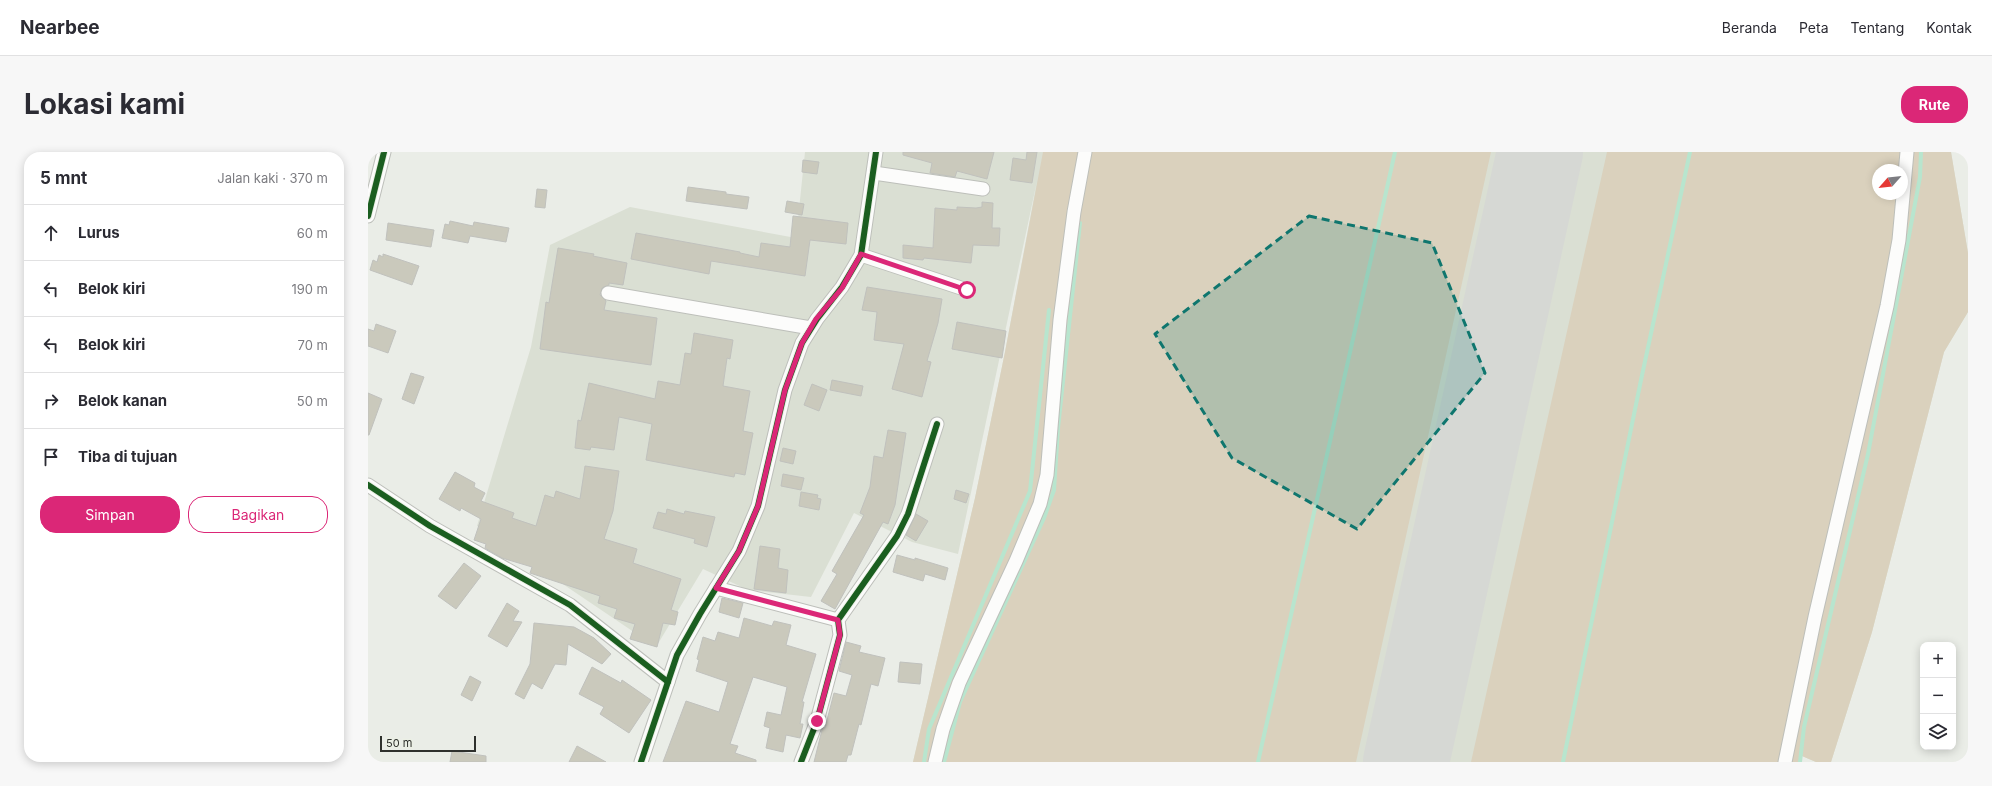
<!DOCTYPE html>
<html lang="id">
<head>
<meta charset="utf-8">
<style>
	:root { --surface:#fff; --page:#f7f7f7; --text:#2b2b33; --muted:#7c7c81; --line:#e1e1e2; --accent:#db2777 }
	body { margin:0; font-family:Inter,sans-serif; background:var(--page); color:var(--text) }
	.controls { position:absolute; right:12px; bottom:12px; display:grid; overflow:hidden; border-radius:8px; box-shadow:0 2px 10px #0003 }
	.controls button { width:36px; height:36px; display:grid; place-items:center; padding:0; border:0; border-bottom:1px solid var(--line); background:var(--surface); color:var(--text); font:20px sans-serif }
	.compass { position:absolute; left:1504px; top:12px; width:36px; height:36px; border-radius:50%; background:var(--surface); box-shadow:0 2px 10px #0003; rotate:243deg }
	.scale { position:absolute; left:12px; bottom:10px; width:96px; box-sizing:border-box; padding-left:4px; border:2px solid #2f312d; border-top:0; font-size:11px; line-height:14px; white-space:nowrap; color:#2f312d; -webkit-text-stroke:3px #ebefe5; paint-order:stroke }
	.stop { position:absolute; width:12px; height:12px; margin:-9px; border:3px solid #db2777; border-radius:50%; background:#fff }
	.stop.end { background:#db2777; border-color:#fff; box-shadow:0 1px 4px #0008 }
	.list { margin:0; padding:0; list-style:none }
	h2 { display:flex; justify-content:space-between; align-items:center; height:52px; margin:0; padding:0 16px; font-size:17px }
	h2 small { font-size:13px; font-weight:400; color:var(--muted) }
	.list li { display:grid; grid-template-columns:26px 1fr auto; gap:12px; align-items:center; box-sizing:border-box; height:56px; padding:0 16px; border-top:1px solid var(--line) }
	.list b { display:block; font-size:15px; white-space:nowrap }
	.list em { font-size:13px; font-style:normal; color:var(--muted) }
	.actions { display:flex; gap:8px; padding:12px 16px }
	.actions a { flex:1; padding:9px 0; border:1px solid var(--accent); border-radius:16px; text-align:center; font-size:14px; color:var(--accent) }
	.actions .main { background:var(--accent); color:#fff }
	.icon { flex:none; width:22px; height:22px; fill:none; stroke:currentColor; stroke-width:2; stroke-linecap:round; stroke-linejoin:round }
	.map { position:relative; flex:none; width:1600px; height:610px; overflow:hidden; border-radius:16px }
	header { display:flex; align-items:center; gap:24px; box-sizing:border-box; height:56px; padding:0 20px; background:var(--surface); border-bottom:1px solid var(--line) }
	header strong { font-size:19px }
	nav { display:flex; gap:22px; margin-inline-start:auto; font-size:14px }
	.intro { display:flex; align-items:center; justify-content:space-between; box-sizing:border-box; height:96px; padding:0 24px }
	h1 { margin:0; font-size:28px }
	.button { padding:10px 18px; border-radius:16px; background:var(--accent); color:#fff; font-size:14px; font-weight:700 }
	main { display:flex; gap:24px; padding:0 24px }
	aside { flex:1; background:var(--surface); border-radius:16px; box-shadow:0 2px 10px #0003 }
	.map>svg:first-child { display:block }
</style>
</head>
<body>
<header>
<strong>Nearbee</strong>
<nav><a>Beranda</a><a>Peta</a><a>Tentang</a><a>Kontak</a></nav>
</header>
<div class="intro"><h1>Lokasi kami</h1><a class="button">Rute</a></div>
<main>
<aside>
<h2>5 mnt<small>Jalan kaki · 370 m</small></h2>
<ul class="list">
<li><svg class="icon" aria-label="ahead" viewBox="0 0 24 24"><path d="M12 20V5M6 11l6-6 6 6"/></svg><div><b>Lurus</b></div><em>60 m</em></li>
<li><svg class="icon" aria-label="left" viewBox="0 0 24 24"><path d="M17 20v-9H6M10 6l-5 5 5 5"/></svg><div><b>Belok kiri</b></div><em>190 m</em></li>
<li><svg class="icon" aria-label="left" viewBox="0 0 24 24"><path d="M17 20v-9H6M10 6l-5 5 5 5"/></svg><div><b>Belok kiri</b></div><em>70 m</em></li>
<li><svg class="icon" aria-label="right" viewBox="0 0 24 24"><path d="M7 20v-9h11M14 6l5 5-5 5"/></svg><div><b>Belok kanan</b></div><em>50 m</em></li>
<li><svg class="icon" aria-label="arrive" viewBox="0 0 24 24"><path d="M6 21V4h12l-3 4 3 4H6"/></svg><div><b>Tiba di tujuan</b></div></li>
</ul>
<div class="actions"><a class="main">Simpan</a><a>Bagikan</a></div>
</aside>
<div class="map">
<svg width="1600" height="610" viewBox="0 0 1600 610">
	<rect width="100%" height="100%" fill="#eaede7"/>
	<path fill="#dadfd3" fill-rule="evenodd" d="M437 0H1583L1600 101V160L1576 200 1504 480 1463 610H1448L1434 604 1432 610H545L607 346 637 200 669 29 590 402 544 390 486 361 443 445 380 438 335 417 288 495 109 374 163 195 182 93 262 55 428 86ZM1510 18H1534V42H1510Z"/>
	<g fill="#dad1bd" fill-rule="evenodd">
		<path d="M675 0H1123L988 610H545L607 346 637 200Z"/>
		<path d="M1239 0H1583L1600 101V160L1576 200 1504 480 1463 610H1448L1434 604 1432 610H1103ZM1510 18H1534V42H1510Z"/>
	</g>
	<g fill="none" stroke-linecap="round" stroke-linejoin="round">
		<g stroke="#b8e5ce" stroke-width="4">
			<path d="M556 610 561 577 662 339 681 158"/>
			<path d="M576 610 592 550 676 366 686 338 690 276 712 71"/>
			<path d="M890 610 1027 0"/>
			<path d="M1195 610 1273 228 1322 0"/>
			<path d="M1432 610 1436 575 1500 302 1552 25 1553 0"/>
		</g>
		<path stroke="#d6d8d4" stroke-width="86" d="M1038 610 1172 0"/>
	</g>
	<g fill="#cac9bc" stroke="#c0c1bd">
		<path d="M535 0H626L619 27 589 19 587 25 562 21 564 11 535 3Z"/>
		<path d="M659 0H669L664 31 642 28 645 6 658 8Z"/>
		<path d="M435 8 451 10 449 22 434 20Z"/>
		<path d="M320 35 358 40V42L381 45 379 57 318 49Z"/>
		<path d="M169 37 179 38 177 56 167 55Z"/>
		<path d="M419 49 436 52 434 63 417 60Z"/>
		<path d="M614 50 625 51 624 76H632L631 94 605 93 603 111 556 106 555 108 535 106V93L565 96 567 56 589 58V55L608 56 614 55Z"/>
		<path d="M425 64 480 71 478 92 442 88 437 124 343 109 341 122 263 107 268 81 372 100V101L391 105 393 91 422 95Z"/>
		<path d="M82 69 105 74 106 70 141 76 138 90 102 84 100 91 74 86 77 72 81 73Z"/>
		<path d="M20 71 66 78 63 95 18 88Z"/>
		<path d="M190 96 226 102 225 104 259 111 255 133 241 131V133L234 136 232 143 238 149 236 158 289 166 283 213 172 197 178 150 181 151Z"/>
		<path d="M15 102 51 114 44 133 2 118 5 108 9 110 11 103 15 105Z"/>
		<path d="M499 135 574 147 570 171 559 209 563 210 554 245 524 237 536 192 506 188 509 160 494 158Z"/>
		<path d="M589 170 638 179 634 206 584 197Z"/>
		<path d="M8 172 28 179 20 201 0 194V177L6 179Z"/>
		<path d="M326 181 365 188 362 207 359 206 355 234 382 239 375 279 385 281 377 323 367 321 366 325 278 308 284 272 251 265 246 298 223 295 222 298 207 296 210 268 213 269 221 231 287 247 290 229 312 233 317 201 323 202Z"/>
		<path d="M43 221 56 225 46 252 34 247Z"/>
		<path d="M464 228 495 234 493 244 462 238Z"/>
		<path d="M444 232 459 238 451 259 436 253Z"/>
		<path d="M0 241 14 247 1 283H0Z"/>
		<path d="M520 278 538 281 527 353 520 372 515 370 467 457 453 449 469 422 464 419 496 363 492 361 502 335 506 304 515 306Z"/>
		<path d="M415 296 428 299 425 312 412 309Z"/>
		<path d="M217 314 251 319 245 359 236 387 269 397 265 411 313 427 303 458 310 460 307 473 295 471 289 495 262 487 267 472 246 466 249 457 230 451 232 444 162 421 164 415 134 406 117 396 118 392 106 388 113 367 93 356 92 359 71 347 87 320 107 331 106 335 117 341 113 349 146 361 144 366 168 374 177 343 186 346 188 339 212 347Z"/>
		<path d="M415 322 436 326 433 338 413 334Z"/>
		<path d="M588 338 601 342 598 351 586 347Z"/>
		<path d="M433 340 450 343 449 346 453 347 451 358 431 354Z"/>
		<path d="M299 357 316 362 317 359 347 365 339 395 326 391 327 387 285 376 290 360 298 362Z"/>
		<path d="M548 362 560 369 548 389 538 383Z"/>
		<path d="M392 394 412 397 410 416 420 418 418 441 386 437Z"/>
		<path d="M529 403 547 408V406L580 416 577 428 557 422 555 429 525 420Z"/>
		<path d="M96 411 113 424 88 457 70 444Z"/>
		<path d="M354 446 375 451 371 466 351 460Z"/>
		<path d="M139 451 151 459 145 469 154 470 139 495 120 484Z"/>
		<path d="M376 466 404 474 406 469 423 473 418 493 448 502 434 550H436L432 572H435L432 586 418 583 415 600 398 596 402 576 396 574 399 560 413 563 419 535 385 525 362 592 370 594 367 601 388 608V610H295L318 549 351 560 360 530 328 519 331 508 329 507 335 485 347 489 350 480 371 486Z"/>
		<path d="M166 471 206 475 226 486 243 502 234 512 200 492 198 513 187 512 174 537 164 531 156 547 147 542 162 512Z"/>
		<path d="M478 490 493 494 491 500 517 506 510 534 503 532 493 573 491 572 483 603H480L478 610H446L454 578 455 575 457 576 466 541 478 544 484 523 471 519Z"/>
		<path d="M532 510 554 512 552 532 530 530Z"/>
		<path d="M224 515 253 531 254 528 283 548 261 581 232 562 236 555 211 542Z"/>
		<path d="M102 524 113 530 104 549 93 543Z"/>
		<path d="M209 594 238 610H201Z"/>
		<path d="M84 599 118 604V610H82Z"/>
	</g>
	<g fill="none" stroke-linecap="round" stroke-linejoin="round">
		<g stroke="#bdbfba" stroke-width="15">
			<g id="minor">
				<path d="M506 21 615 37"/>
				<path d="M0 64 16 0"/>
				<path d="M493 103 599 138"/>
				<path d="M240 141 443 176"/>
				<path d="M0 333 62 374 202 453 300 530"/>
				<path d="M348 436 470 468"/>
				<path d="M273 610 309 503 332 462 371 399 390 354 417 238 434 191 449 167 474 135 493 103 508 0"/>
				<path d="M433 610 449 569 472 483 470 468 529 384 540 362 569 272"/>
				<path d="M567 610 575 577 591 531 648 409 672 352 679 323 692 168 706 60 717 0"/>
				<path d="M1417 610 1447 465 1519 154 1531 88 1539 0"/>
			</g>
		</g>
		<use href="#minor" stroke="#fcfcfb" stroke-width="13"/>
		<g stroke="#ebefe5" stroke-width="8">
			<g id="cycleway">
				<path d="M0 64 16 0"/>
				<path d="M0 333 62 374 202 453 300 530"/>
				<path d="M273 610 309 503 332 462 371 399 390 354 417 238 434 191 449 167 474 135 493 103 508 0"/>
				<path d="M433 610 449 569 472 483 470 468 529 384 540 362 569 272"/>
			</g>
		</g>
		<use href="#cycleway" stroke="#1b5e20" stroke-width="6"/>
	</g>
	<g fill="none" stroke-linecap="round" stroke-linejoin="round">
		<path stroke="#db2777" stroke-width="5" d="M449 569 472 483 470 468 348 436 371 399 390 354 417 238 434 191 448 167 474 136 493 102 599 138"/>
	</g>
	<path fill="#0f766e" fill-opacity="0.2" stroke="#0f766e" stroke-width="3" stroke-dasharray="8 5" stroke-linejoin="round" d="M941 64 1064 91 1117 221 989 377 864 306 787 182Z"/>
</svg>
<div class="controls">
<button>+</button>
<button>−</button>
<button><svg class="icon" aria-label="layers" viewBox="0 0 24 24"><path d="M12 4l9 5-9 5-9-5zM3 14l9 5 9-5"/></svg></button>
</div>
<svg class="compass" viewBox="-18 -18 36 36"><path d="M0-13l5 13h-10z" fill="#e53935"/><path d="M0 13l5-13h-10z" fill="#7c7c81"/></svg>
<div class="scale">50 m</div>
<div class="stop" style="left:599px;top:138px"></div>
<div class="stop end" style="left:449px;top:569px"></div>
</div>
</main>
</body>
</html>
